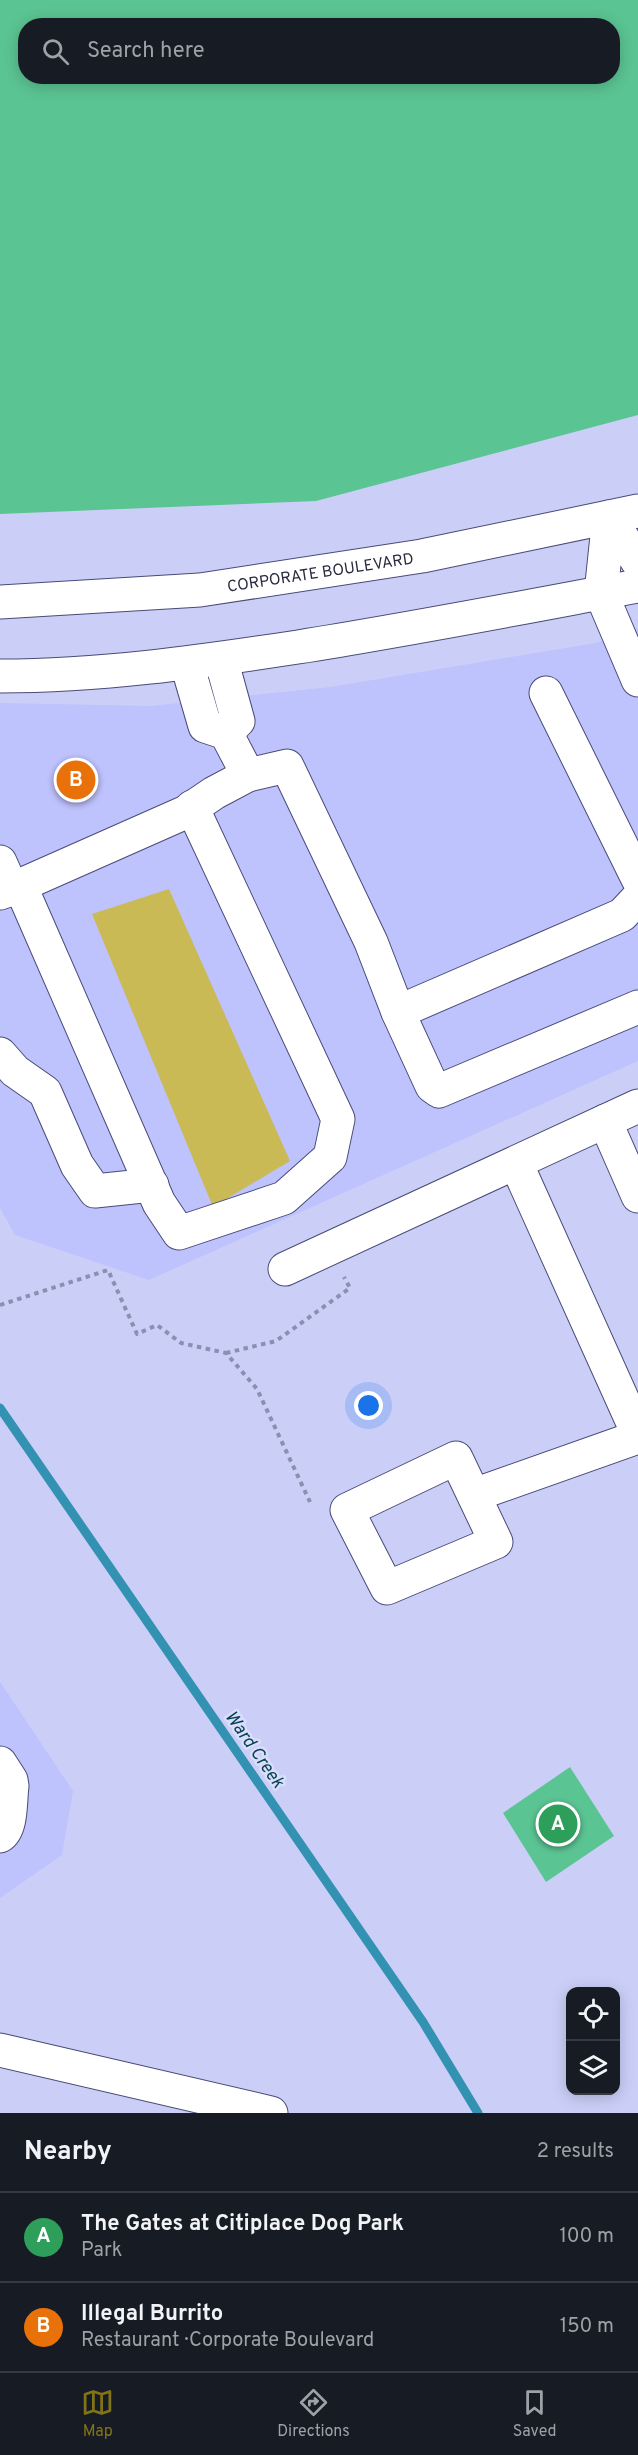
<!DOCTYPE html>
<html lang="en">
<head>
<meta charset="utf-8">
<style>
	:root { --surface:#171b24; --page:#20242c; --text:#f1f3f6; --muted:#9ea1a6; --line:#363941; --accent:#817417 }
	body { margin:0; font-family:Overpass,sans-serif; background:var(--page); color:var(--text) }
	.controls { position:absolute; right:18px; bottom:18px; display:grid; overflow:hidden; border-radius:12px; box-shadow:0 3px 15px #0003 }
	.controls button { width:54px; height:54px; display:grid; place-items:center; padding:0; border:0; border-bottom:2px solid var(--line); background:var(--surface); color:var(--text); font:30px sans-serif }
	.you { position:absolute; left:369px; top:1406px; width:21px; height:21px; margin:-15px; border:4px solid #fff; border-radius:50%; background:#1a73e8; box-shadow:0 0 0 9px #1a73e833 }
	.badge { display:grid; place-items:center; width:39px; height:39px; border-radius:50%; background:var(--accent); color:#fff; font-size:20px; font-weight:700 }
	.pin { position:absolute; translate:-50% -50%; border:3px solid #fff; box-shadow:0 2px 6px #0006 }
	.list { margin:0; padding:0; list-style:none }
	h2 { display:flex; justify-content:space-between; align-items:center; height:78px; margin:0; padding:0 24px; font-size:26px }
	h2 small { font-size:20px; font-weight:400; color:var(--muted) }
	.list li { display:grid; grid-template-columns:39px 1fr auto; gap:18px; align-items:center; box-sizing:border-box; height:90px; padding:0 24px; border-top:2px solid var(--line) }
	.list b { display:block; font-size:22px; white-space:nowrap }
	.list p { margin:0; font-size:20px; white-space:nowrap; color:var(--muted) }
	.list em { font-size:20px; font-style:normal; color:var(--muted) }
	.icon { flex:none; width:33px; height:33px; fill:none; stroke:currentColor; stroke-width:2; stroke-linecap:round; stroke-linejoin:round }
	.map { position:relative; flex:none; width:638px; height:2113px; overflow:hidden }
	.search { position:absolute; background:var(--surface); box-shadow:0 3px 15px #0003; left:18px; right:18px; top:18px; height:66px; display:flex; align-items:center; gap:15px; box-sizing:border-box; padding:0 21px; border-radius:24px; color:var(--muted); font-size:22px }
	.sheet { height:258px; background:var(--surface) }
	nav { display:flex; justify-content:space-around; align-items:center; box-sizing:border-box; height:84px; border-top:2px solid var(--line); background:var(--surface); font-size:16px; color:var(--muted) }
	nav a { display:grid; justify-items:center; gap:3px }
	nav .on { color:var(--accent) }
	.map>svg:first-child { display:block }
</style>
</head>
<body>
<div class="map">
<svg width="638" height="2113" viewBox="0 0 638 2113">
	<rect width="100%" height="100%" fill="#cbcff8"/>
	<g fill="#bec2fd">
		<path d="M638 628V1061L149 1280 15 1235 0 1208V703L151 706 330 687 596 643Z"/>
		<path d="M0 1682 73 1791 62 1855 0 1898Z"/>
	</g>
	<g fill="#5bc493" fill-rule="evenodd">
		<path d="M0 0H638V415L316 501 0 514ZM26 26H612V76H26Z"/>
		<path d="M570 1767 614 1836 546 1882 503 1813Z"/>
	</g>
	<g fill="none" stroke-linecap="round" stroke-linejoin="round">
		<path stroke="#3392b2" stroke-width="9" d="M0 1408 423 2022 478 2113"/>
	</g>
	<path fill="#c9ba55" d="M169 889 290 1161 213 1207 92 914Z"/>
	<g fill="none" stroke-linecap="round" stroke-linejoin="round">
		<g stroke="#494b77" stroke-width="35">
			<g id="minor">
				<path d="M638 562 609 517 601 593 638 680"/>
				<path id="s1" d="M0 602 200 590 422 556 638 511"/>
				<path d="M221 659 238 721 226 733"/>
				<path d="M0 676C100 676 199 662 298 647 412 629 525 607 638 586"/>
				<path d="M546 693 638 879"/>
				<path d="M248 775 287 766 371 942 398 1012 622 915 638 898"/>
				<path d="M0 862 12 889 0 893"/>
				<path d="M20 885 159 1203 179 1233 284 1198 330 1157 338 1119 192 807"/>
				<path d="M12 889 186 812 214 793 248 775 226 733 205 726 187 664"/>
				<path d="M398 1012 432 1086 439 1091 638 1007"/>
				<path d="M0 1054 15 1071 45 1092 77 1165 95 1191 152 1185"/>
				<path d="M605 1121 638 1196"/>
				<path d="M516 1163 638 1434"/>
				<path d="M285 1269 638 1106"/>
				<path d="M456 1458 496 1542 387 1588 347 1510Z"/>
				<path d="M474 1495 638 1437"/>
				<path d="M0 1763 11 1780 12 1786C10 1800 12 1829 0 1836"/>
			</g>
		</g>
		<g stroke="#494b77" stroke-width="35">
			<path id="highway" d="M0 2050 271 2113"/>
		</g>
		<g stroke="#8c8fb0" stroke-width="4" stroke-dasharray="4.5 4.5" stroke-linecap="butt">
			<path d="M0 1305 108 1270 137 1334 157 1325 181 1343 226 1353 257 1389 310 1502"/>
			<path d="M226 1353 276 1341 350 1288 344 1277"/>
		</g>
		<use href="#minor" stroke="#fff" stroke-width="33"/>
		<use href="#highway" stroke="#fff" stroke-width="33"/>
	</g>
	<g text-anchor="middle" stroke-width="5" stroke-linejoin="round" paint-order="stroke">
		<g font-size="16" fill="#2a2b3f" stroke="#daddfc">
			<text dy="6" stroke="none"><textPath href="#s1" startOffset="322">CORPORATE BOULEVARD</textPath></text>
		</g>
		<g font-size="18" font-style="italic" fill="#064251" stroke="#daddfc">
			<text transform="translate(255 1749) rotate(55)" y="6">Ward Creek</text>
		</g>
	</g>
</svg>
<div class="controls">
<button><svg class="icon" aria-label="locate" viewBox="0 0 24 24"><circle cx="12" cy="12" r="6"/><path d="M12 2v4M12 18v4M2 12h4M18 12h4"/></svg></button>
<button><svg class="icon" aria-label="layers" viewBox="0 0 24 24"><path d="M12 4l9 5-9 5-9-5zM3 14l9 5 9-5"/></svg></button>
</div>
<div class="you"></div>
<div class="pin badge" style="left:558px;top:1824px;background:#2e9e5b">A</div>
<div class="pin badge" style="left:76px;top:780px;background:#e8710a">B</div>
<div class="search"><svg class="icon" aria-label="search" viewBox="0 0 24 24"><circle cx="10" cy="10" r="6"/><path d="M15 15l6 6"/></svg>Search here</div>
</div>
<section class="sheet">
<h2>Nearby<small>2 results</small></h2>
<ul class="list">
<li><span class="badge" style="background:#2e9e5b">A</span><div><b>The Gates at Citiplace Dog Park</b><p>Park</p></div><em>100 m</em></li>
<li><span class="badge" style="background:#e8710a">B</span><div><b>Illegal Burrito</b><p>Restaurant · Corporate Boulevard</p></div><em>150 m</em></li>
</ul>
</section>
<nav>
<a class="on"><svg class="icon" aria-label="map" viewBox="0 0 24 24"><path d="M3 6l6-2 6 2 6-2v14l-6 2-6-2-6 2zM9 4v14M15 6v14"/></svg>Map</a>
<a><svg class="icon" aria-label="directions" viewBox="0 0 24 24"><path d="M12 3l9 9-9 9-9-9zM9 14v-3h6M13 9l2 2-2 2"/></svg>Directions</a>
<a><svg class="icon" aria-label="saved" viewBox="0 0 24 24"><path d="M7 4h10v16l-5-4-5 4z"/></svg>Saved</a>
</nav>
</body>
</html>
